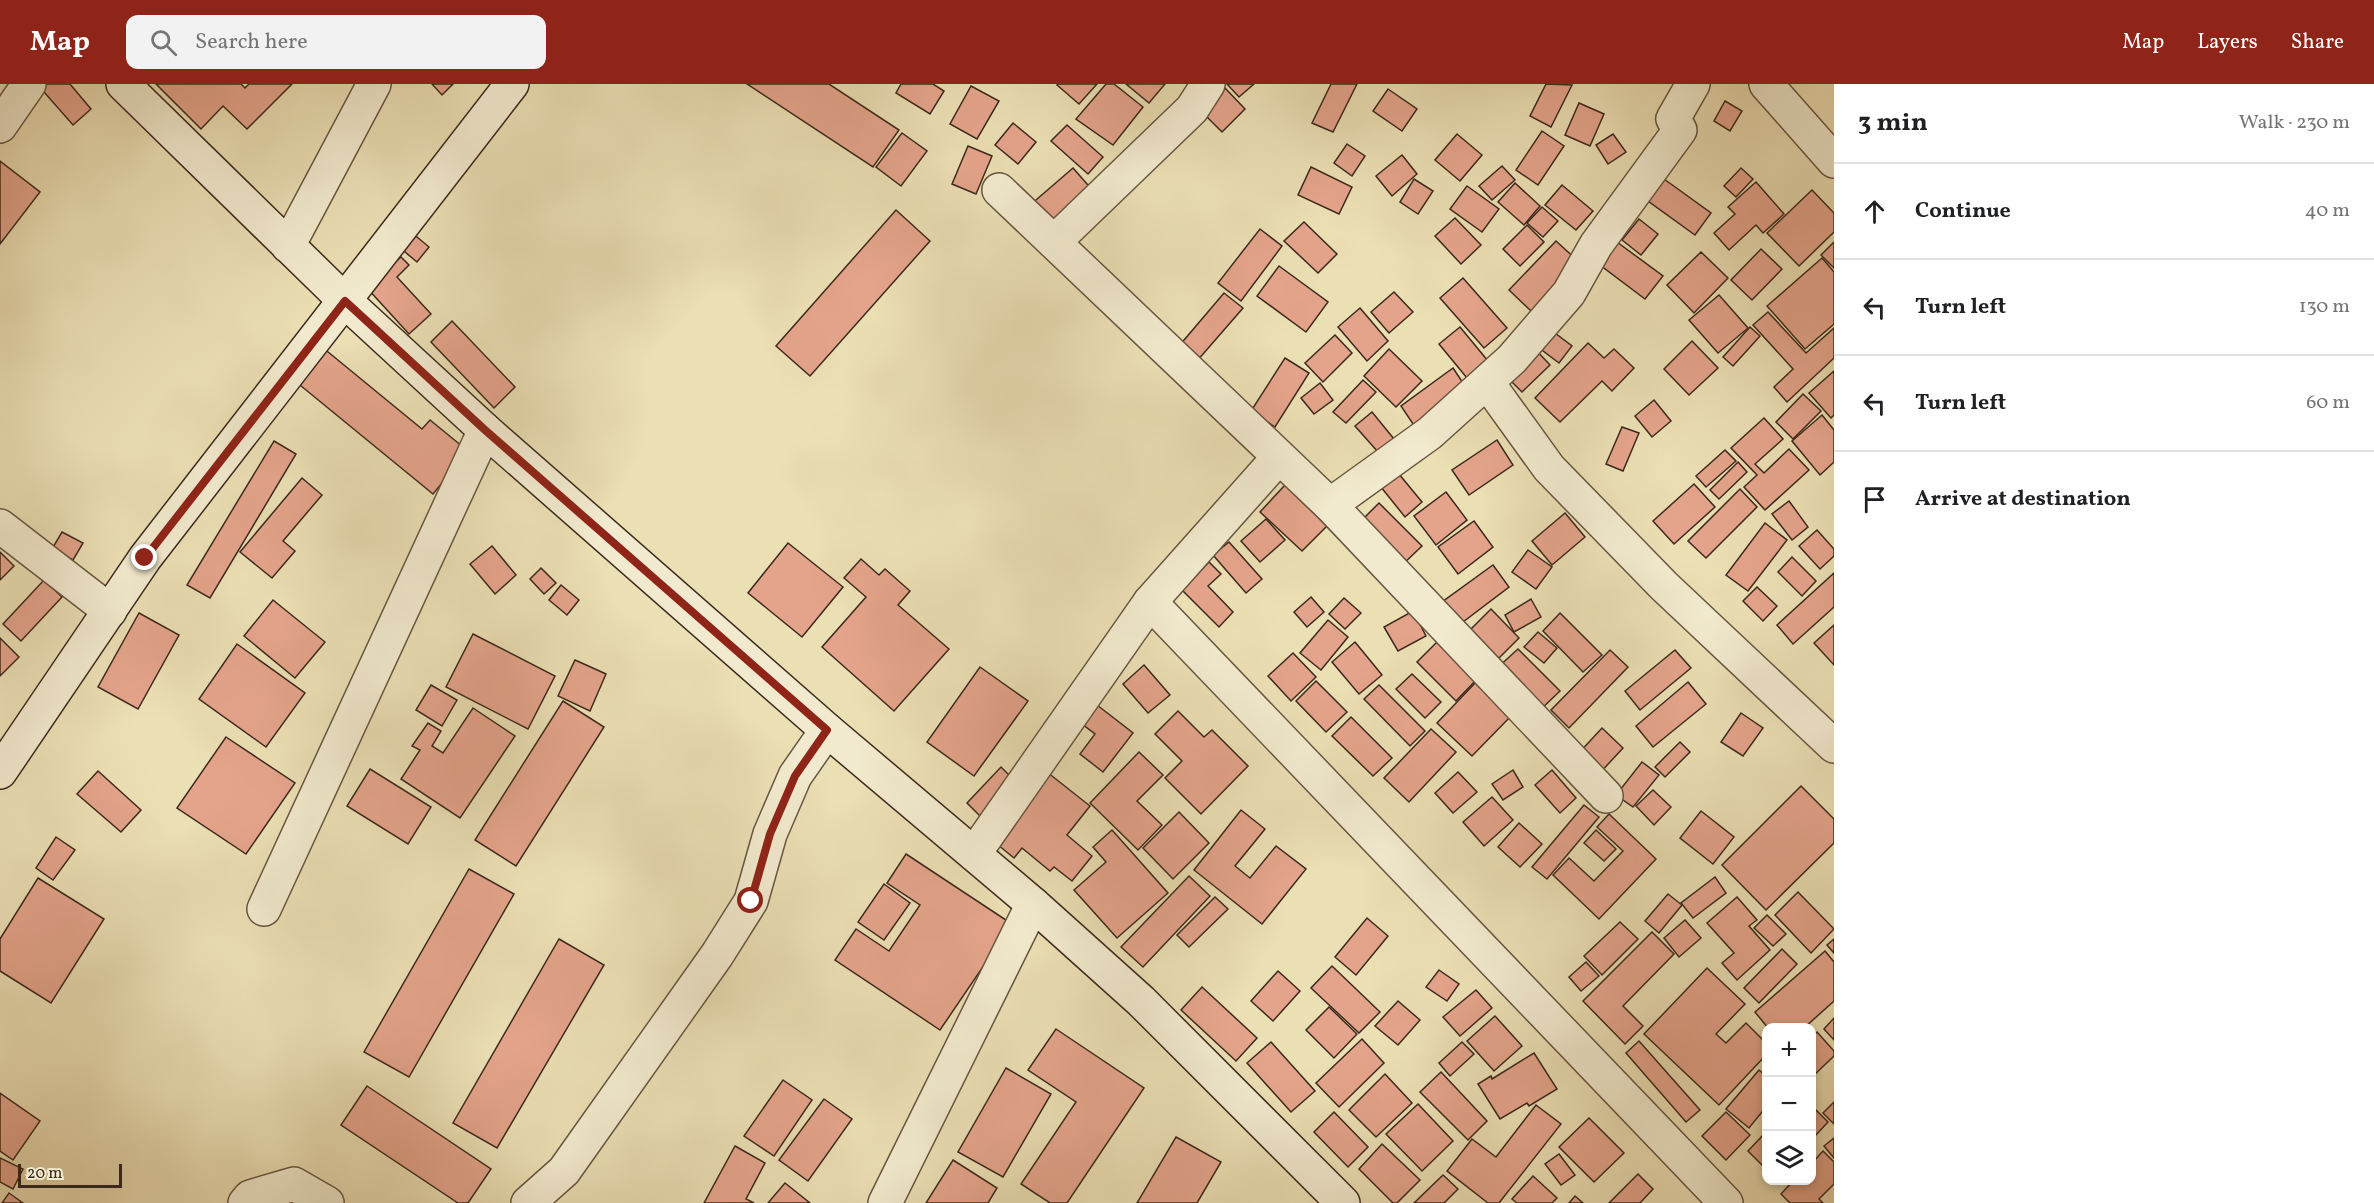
<!DOCTYPE html>
<html lang="en">
<head>
<meta charset="utf-8">
<style>
	:root { --surface:#fff; --page:#f2f2f2; --text:#202124; --muted:#757577; --line:#e0e0e0; --accent:#8f2418 }
	body { margin:0; font-family:Vollkorn,serif; background:var(--page); color:var(--text) }
	.controls { position:absolute; right:18px; bottom:18px; display:grid; overflow:hidden; border-radius:12px; box-shadow:0 3px 9px #0003 }
	.controls button { width:54px; height:54px; display:grid; place-items:center; padding:0; border:0; border-bottom:2px solid var(--line); background:var(--surface); color:var(--text); font:30px sans-serif }
	.scale { position:absolute; left:18px; bottom:15px; width:104px; box-sizing:border-box; padding-left:6px; border:3px solid #3d291c; border-top:0; font-size:16px; line-height:21px; white-space:nowrap; color:#3d291c; -webkit-text-stroke:4px #f2eace; paint-order:stroke }
	.stop { position:absolute; width:18px; height:18px; margin:-14px; border:4px solid #8f2418; border-radius:50%; background:#fff }
	.stop.end { background:#8f2418; border-color:#fff; box-shadow:0 2px 6px #0008 }
	.list { margin:0; padding:0; list-style:none }
	h2 { display:flex; justify-content:space-between; align-items:center; height:78px; margin:0; padding:0 24px; font-size:26px }
	h2 small { font-size:20px; font-weight:400; color:var(--muted) }
	.list li { display:grid; grid-template-columns:39px 1fr auto; gap:18px; align-items:center; box-sizing:border-box; height:96px; padding:0 24px; border-top:2px solid var(--line) }
	.list b { display:block; font-size:22px; white-space:nowrap }
	.list em { font-size:20px; font-style:normal; color:var(--muted) }
	.icon { flex:none; width:33px; height:33px; fill:none; stroke:currentColor; stroke-width:2; stroke-linecap:round; stroke-linejoin:round }
	.map { position:relative; flex:none; width:1834px; height:1119px; overflow:hidden }
	header { display:flex; align-items:center; gap:36px; box-sizing:border-box; height:84px; padding:0 30px; background:var(--accent); color:#fff }
	header strong { font-size:28px }
	nav { display:flex; gap:33px; margin-inline-start:auto; font-size:21px }
	.search { width:420px; height:54px; background:var(--page); display:flex; align-items:center; gap:15px; box-sizing:border-box; padding:0 21px; border-radius:12px; color:var(--muted); font-size:22px }
	main { display:flex }
	aside { flex:1; background:var(--surface) }
	.map>svg:first-child { display:block }
</style>
</head>
<body>
<header>
<strong>Map</strong>
<div class="search"><svg class="icon" aria-label="search" viewBox="0 0 24 24"><circle cx="10" cy="10" r="6"/><path d="M15 15l6 6"/></svg>Search here</div>
<nav><a>Map</a><a>Layers</a><a>Share</a></nav>
</header>
<main>
<div class="map">
<svg width="1834" height="1119" viewBox="0 0 1834 1119">
	<rect width="100%" height="100%" fill="#ebdfb4"/>
	<filter id="stains"><feTurbulence type="fractalNoise" baseFrequency=".00333" numOctaves="4"/><feColorMatrix values="0 0 0 0 .2 0 0 0 0 .09 0 0 0 0 .02 0 0 0 .5 -.17"/></filter>
	<radialGradient id="worn" r=".72"><stop offset=".6" stop-color="#630" stop-opacity="0"/><stop offset="1" stop-color="#630" stop-opacity=".3"/></radialGradient>
	<g fill="#e4a48b" stroke="#3d291c" stroke-width="1.5">
		<path d="M37 0H70L91 25 73 41Z"/>
		<path d="M156 0H241L245 4 249 0H292L247 45 223 22 201 45Z"/>
		<path d="M432 0H453L442 11Z"/>
		<path d="M747 0H829L899 46 873 83Z"/>
		<path d="M901 0H933L944 7 930 30 896 9Z"/>
		<path d="M1058 0H1097L1079 20 1057 1Z"/>
		<path d="M1106 0H1114L1143 23 1113 61 1076 35Z"/>
		<path d="M1126 0H1165L1149 19Z"/>
		<path d="M1227 0H1254L1239 13Z"/>
		<path d="M1331 0H1357L1333 48 1312 39Z"/>
		<path d="M1546 0 1572 1 1551 43 1530 32Z"/>
		<path d="M971 2 999 17 977 55 950 40Z"/>
		<path d="M1225 4 1245 25 1222 48 1202 28Z"/>
		<path d="M1388 5 1417 25 1402 47 1373 27Z"/>
		<path d="M1725 17 1742 27 1730 47 1714 37Z"/>
		<path d="M1579 19 1604 30 1590 62 1565 51Z"/>
		<path d="M1013 39 1036 58 1018 80 995 61Z"/>
		<path d="M1067 41 1103 73 1088 90 1051 57Z"/>
		<path d="M1542 47 1564 62 1538 101 1516 86Z"/>
		<path d="M902 49 927 67 901 102 876 83Z"/>
		<path d="M1457 50 1482 71 1460 97 1435 76Z"/>
		<path d="M1613 50 1626 68 1608 80 1596 61Z"/>
		<path d="M1347 60 1365 72 1352 92 1334 79Z"/>
		<path d="M968 62 992 72 976 110 952 100Z"/>
		<path d="M1402 71 1417 90 1392 112 1376 92Z"/>
		<path d="M0 77 40 108 0 160Z"/>
		<path d="M1502 82 1515 96 1492 116 1479 102Z"/>
		<path d="M1311 83 1352 103 1339 130 1298 111Z"/>
		<path d="M1073 84 1094 108 1051 146 1029 122Z"/>
		<path d="M1741 84 1753 95 1736 113 1724 102Z"/>
		<path d="M1414 95 1433 107 1418 130 1400 118Z"/>
		<path d="M1664 95 1711 129 1695 151 1648 117Z"/>
		<path d="M1756 98 1784 130 1763 149 1756 141 1729 166 1714 149 1735 130 1728 123Z"/>
		<path d="M1515 99 1540 122 1524 141 1498 118Z"/>
		<path d="M1562 101 1593 127 1576 146 1545 121Z"/>
		<path d="M1467 102 1499 125 1482 148 1450 125Z"/>
		<path d="M1812 106 1834 129V148L1799 182 1767 149Z"/>
		<path d="M1542 123 1558 137 1543 153 1527 139Z"/>
		<path d="M896 126 930 157 810 292 776 262Z"/>
		<path d="M1455 134 1481 161 1461 180 1435 152Z"/>
		<path d="M1639 135 1658 150 1641 171 1622 156Z"/>
		<path d="M1304 138 1337 170 1318 189 1284 157Z"/>
		<path d="M1527 141 1544 158 1520 182 1503 165Z"/>
		<path d="M1260 145 1282 162 1241 217 1218 199Z"/>
		<path d="M411 148 429 163 417 178 399 163Z"/>
		<path d="M1556 157 1579 178 1531 227 1509 206Z"/>
		<path d="M1617 158 1663 192 1645 215 1600 181Z"/>
		<path d="M1834 158V184L1821 171Z"/>
		<path d="M1761 165 1782 185 1752 216 1731 196Z"/>
		<path d="M1701 168 1728 194 1694 229 1667 201Z"/>
		<path d="M401 173 409 181 397 193 431 230 409 250 367 204Z"/>
		<path d="M1822 174 1834 188V240L1805 265 1767 222Z"/>
		<path d="M1279 182 1328 218 1306 248 1257 212Z"/>
		<path d="M1463 194 1507 244 1484 264 1440 214Z"/>
		<path d="M1394 208 1413 228 1389 249 1371 228Z"/>
		<path d="M1224 209 1243 224 1197 277 1179 262Z"/>
		<path d="M1719 211 1748 244 1718 269 1689 236Z"/>
		<path d="M1360 224 1388 257 1367 277 1338 243Z"/>
		<path d="M1768 228 1806 269 1834 244V274L1787 318 1774 303 1793 285 1753 241Z"/>
		<path d="M452 237 515 303 494 324 431 258Z"/>
		<path d="M1460 243 1488 277 1467 294 1439 260Z"/>
		<path d="M1547 243 1572 262 1559 279 1534 260Z"/>
		<path d="M1750 243 1760 252 1733 282 1723 273Z"/>
		<path d="M1335 251 1352 269 1323 298 1305 279Z"/>
		<path d="M1692 257 1718 284 1689 311 1664 285Z"/>
		<path d="M1588 259 1604 274 1614 265 1634 284 1612 307 1602 297 1560 338 1535 314Z"/>
		<path d="M322 263 422 345 430 336 468 367 433 410 295 297Z"/>
		<path d="M1534 264 1550 281 1522 308 1505 291Z"/>
		<path d="M1389 265 1422 297 1396 323 1364 292Z"/>
		<path d="M1285 274 1309 289 1275 343 1251 327Z"/>
		<path d="M1453 284 1467 305 1415 343 1401 322Z"/>
		<path d="M1834 287V331L1831 334 1809 309Z"/>
		<path d="M1363 296 1376 308 1346 339 1333 328Z"/>
		<path d="M1320 299 1333 316 1314 330 1301 314Z"/>
		<path d="M1803 310 1821 327 1793 355 1776 338Z"/>
		<path d="M1654 316 1671 337 1652 353 1635 332Z"/>
		<path d="M1372 328 1394 355 1378 368 1355 342Z"/>
		<path d="M1822 331 1834 346V378L1820 391 1792 357Z"/>
		<path d="M1764 334 1783 355 1755 380 1764 389 1789 365 1809 386 1765 426 1744 403 1757 391 1731 364Z"/>
		<path d="M1622 343 1639 349 1623 387 1606 380Z"/>
		<path d="M1497 356 1513 381 1469 411 1452 386Z"/>
		<path d="M274 357 296 370 210 514 187 501Z"/>
		<path d="M1725 366 1736 377 1706 403 1696 392Z"/>
		<path d="M1738 378 1747 388 1719 415 1710 406Z"/>
		<path d="M1394 384 1422 418 1405 433 1377 398Z"/>
		<path d="M302 394 322 411 283 457 295 467 272 494 240 468Z"/>
		<path d="M1694 400 1715 423 1674 460 1653 437Z"/>
		<path d="M1285 401 1327 442 1302 467 1260 428Z"/>
		<path d="M1740 405 1757 423 1706 474 1688 457Z"/>
		<path d="M1446 408 1467 436 1436 461 1414 432Z"/>
		<path d="M1789 417 1808 443 1792 456 1772 430Z"/>
		<path d="M1379 419 1422 462 1400 483 1358 440Z"/>
		<path d="M1565 429 1585 453 1552 481 1532 457Z"/>
		<path d="M1266 435 1285 456 1260 478 1241 457Z"/>
		<path d="M1474 437 1493 463 1458 490 1438 463Z"/>
		<path d="M1765 439 1787 456 1748 507 1726 491Z"/>
		<path d="M1817 446 1834 465V472L1820 485 1799 462Z"/>
		<path d="M62 448 83 459 73 476 52 465Z"/>
		<path d="M1229 458 1262 495 1246 509 1213 471Z"/>
		<path d="M788 459 843 503 802 553 748 509Z"/>
		<path d="M492 462 516 491 495 510 470 480Z"/>
		<path d="M1528 466 1552 483 1536 505 1512 488Z"/>
		<path d="M0 468 14 482 0 496Z"/>
		<path d="M1792 473 1816 497 1802 512 1778 488Z"/>
		<path d="M861 475 879 491 885 485 910 507 898 521 949 565 894 627 822 563 866 513 844 494Z"/>
		<path d="M1209 478 1221 490 1208 502 1233 528 1219 543 1182 506Z"/>
		<path d="M1493 481 1509 503 1459 541 1442 518Z"/>
		<path d="M541 484 556 499 544 510 530 495Z"/>
		<path d="M1834 489V523L1793 560 1777 541Z"/>
		<path d="M44 496 62 513 21 557 3 540Z"/>
		<path d="M561 501 579 516 567 531 549 516Z"/>
		<path d="M1757 503 1777 522 1763 537 1743 517Z"/>
		<path d="M1311 513 1324 528 1307 543 1294 528Z"/>
		<path d="M1344 514 1361 529 1345 545 1329 530Z"/>
		<path d="M1531 515 1541 533 1514 548 1505 531Z"/>
		<path d="M273 516 325 558 295 594 244 552Z"/>
		<path d="M1491 525 1519 554 1494 579 1466 550Z"/>
		<path d="M1413 527 1426 552 1398 567 1384 543Z"/>
		<path d="M139 529 179 551 138 625 98 603Z"/>
		<path d="M1560 529 1602 571 1583 588 1543 547Z"/>
		<path d="M1328 536 1348 553 1321 586 1300 569Z"/>
		<path d="M1834 541V581L1814 559Z"/>
		<path d="M1538 548 1557 564 1544 579 1524 563Z"/>
		<path d="M473 550 555 592 528 645 446 603Z"/>
		<path d="M0 554 19 573 0 592Z"/>
		<path d="M1439 556 1478 594 1456 617 1417 578Z"/>
		<path d="M1355 558 1382 591 1359 610 1332 578Z"/>
		<path d="M237 560 305 609 266 663 199 615Z"/>
		<path d="M1518 565 1560 607 1538 628 1496 585Z"/>
		<path d="M1610 566 1628 583 1569 644 1551 626Z"/>
		<path d="M1675 566 1691 584 1640 626 1625 607Z"/>
		<path d="M1293 569 1316 593 1291 617 1268 592Z"/>
		<path d="M575 576 606 590 590 627 558 612Z"/>
		<path d="M1144 581 1170 611 1148 629 1123 600Z"/>
		<path d="M980 583 1028 617 974 692 927 658Z"/>
		<path d="M1412 590 1441 618 1425 634 1396 605Z"/>
		<path d="M1316 597 1347 628 1326 648 1296 617Z"/>
		<path d="M1477 597 1512 631 1472 672 1437 639Z"/>
		<path d="M1688 598 1706 620 1653 663 1636 642Z"/>
		<path d="M431 601 457 616 442 642 416 626Z"/>
		<path d="M1379 601 1425 647 1410 662 1364 615Z"/>
		<path d="M563 617 604 643 516 782 475 756Z"/>
		<path d="M1097 621 1133 649 1103 688 1080 670 1095 650 1082 640Z"/>
		<path d="M473 624 515 652 460 734 401 695 420 666 412 662 428 639 441 647 432 662 443 669Z"/>
		<path d="M1178 627 1204 653 1212 646 1248 682 1201 730 1165 694 1182 677 1155 650Z"/>
		<path d="M1741 629 1763 644 1743 672 1721 658Z"/>
		<path d="M1351 633 1392 674 1373 692 1332 652Z"/>
		<path d="M1602 644 1623 664 1598 691 1577 671Z"/>
		<path d="M1431 645 1456 668 1409 718 1384 694Z"/>
		<path d="M226 653 295 699 246 770 177 724Z"/>
		<path d="M1680 658 1690 668 1665 693 1655 683Z"/>
		<path d="M1139 668 1163 691 1137 717 1162 741 1138 766 1090 719Z"/>
		<path d="M1642 678 1659 691 1633 723 1616 711Z"/>
		<path d="M1001 683 1017 699 983 735 967 719Z"/>
		<path d="M370 685 431 723 408 760 347 722Z"/>
		<path d="M1513 686 1523 703 1503 716 1492 700Z"/>
		<path d="M1552 686 1576 714 1560 729 1535 701Z"/>
		<path d="M98 687 141 726 121 748 77 710Z"/>
		<path d="M1047 688 1090 722 1067 751 1092 772 1072 797 1054 783 1050 787 1022 764 1014 774 992 756Z"/>
		<path d="M1458 688 1477 708 1453 729 1435 709Z"/>
		<path d="M1801 702 1834 735V759L1766 826 1722 781Z"/>
		<path d="M1653 706 1671 723 1654 741 1636 722Z"/>
		<path d="M1492 713 1513 736 1484 762 1463 738Z"/>
		<path d="M1584 721 1599 733 1547 795 1532 783Z"/>
		<path d="M1241 726 1265 745 1235 782 1250 794 1276 762 1306 785 1262 840 1194 786Z"/>
		<path d="M1701 727 1734 753 1713 780 1680 754Z"/>
		<path d="M1179 728 1209 759 1173 795 1143 764Z"/>
		<path d="M1609 730 1656 775 1599 835 1553 791 1569 774 1594 797 1623 767 1597 743Z"/>
		<path d="M1519 739 1542 760 1520 783 1498 763Z"/>
		<path d="M1112 746 1168 809 1117 854 1074 806 1106 778 1093 763Z"/>
		<path d="M1596 746 1616 765 1604 777 1584 759Z"/>
		<path d="M56 753 75 766 53 796 36 784Z"/>
		<path d="M906 770 1012 840 940 946 835 876 856 845 889 867 920 821 887 799Z"/>
		<path d="M469 785 514 810 409 993 364 968Z"/>
		<path d="M1189 792 1210 812 1143 883 1121 863Z"/>
		<path d="M1715 793 1726 809 1693 834 1681 819Z"/>
		<path d="M38 794 104 835 51 919 0 887V855Z"/>
		<path d="M884 800 910 819 884 856 858 838Z"/>
		<path d="M1798 808 1834 845 1811 869 1775 831Z"/>
		<path d="M1668 810 1682 821 1659 849 1645 837Z"/>
		<path d="M1215 813 1228 825 1189 863 1177 851Z"/>
		<path d="M1737 813 1757 836 1749 842 1770 866 1737 896 1722 879 1734 869 1707 839Z"/>
		<path d="M1767 831 1786 850 1773 862 1754 844Z"/>
		<path d="M1367 834 1388 852 1356 891 1335 873Z"/>
		<path d="M1685 836 1701 854 1679 873 1664 854Z"/>
		<path d="M1620 838 1638 855 1602 891 1584 872Z"/>
		<path d="M1652 848 1674 870 1623 922 1643 942 1625 960 1583 917Z"/>
		<path d="M559 855 604 881 497 1064 453 1039Z"/>
		<path d="M1834 855V869L1827 861Z"/>
		<path d="M1782 865 1797 880 1759 919 1744 904Z"/>
		<path d="M1825 867 1834 878V917L1804 944H1768L1755 928Z"/>
		<path d="M1586 878 1599 892 1581 907 1569 893Z"/>
		<path d="M1332 882 1380 928 1359 949 1311 904Z"/>
		<path d="M1707 884 1745 920 1716 950 1726 959 1746 939 1766 959V971L1719 1021 1644 950Z"/>
		<path d="M1439 886 1459 900 1447 917 1426 903Z"/>
		<path d="M1278 887 1300 907 1273 937 1251 917Z"/>
		<path d="M1202 903 1257 954 1236 977 1181 926Z"/>
		<path d="M1476 906 1492 924 1460 952 1443 933Z"/>
		<path d="M1398 917 1420 936 1398 961 1375 942Z"/>
		<path d="M1329 923 1357 950 1334 974 1306 946Z"/>
		<path d="M1495 932 1522 962 1494 987 1467 957Z"/>
		<path d="M1834 934V956L1824 945Z"/>
		<path d="M1056 945 1144 1004 1067 1119H1050L1021 1100 1076 1018 1028 986Z"/>
		<path d="M1817 948 1834 967V972L1812 993V953Z"/>
		<path d="M1362 955 1384 979 1339 1023 1316 999Z"/>
		<path d="M1639 957 1700 1026 1686 1038 1626 969Z"/>
		<path d="M1271 958 1315 1007 1291 1028 1247 979Z"/>
		<path d="M1462 958 1474 970 1450 992 1439 979Z"/>
		<path d="M1534 969 1557 1005 1529 1022 1527 1019 1500 1035 1478 1000 1491 992 1492 995Z"/>
		<path d="M1006 984 1051 1010 1003 1093 958 1068Z"/>
		<path d="M1759 986 1766 992V1023L1749 1044 1726 1025Z"/>
		<path d="M1441 988 1487 1037 1468 1056 1420 1008Z"/>
		<path d="M1385 990 1412 1019 1376 1053 1349 1026Z"/>
		<path d="M783 996 812 1016 774 1072 744 1052Z"/>
		<path d="M367 1002 491 1085 468 1119H458L341 1041Z"/>
		<path d="M0 1009 40 1037 13 1076 0 1067Z"/>
		<path d="M824 1015 852 1035 808 1097 779 1076Z"/>
		<path d="M1834 1018V1040L1823 1029Z"/>
		<path d="M1418 1020 1453 1057 1422 1087 1386 1050Z"/>
		<path d="M1536 1021 1561 1040 1499 1119H1488L1447 1087 1472 1055 1496 1073Z"/>
		<path d="M1812 1022 1828 1038 1812 1055Z"/>
		<path d="M1334 1028 1368 1063 1348 1083 1314 1048Z"/>
		<path d="M1726 1028 1750 1051 1726 1076 1702 1052Z"/>
		<path d="M1589 1034 1624 1069 1594 1098 1559 1063Z"/>
		<path d="M1766 1048V1085L1748 1067Z"/>
		<path d="M1176 1053 1221 1078 1197 1119H1137Z"/>
		<path d="M1834 1054V1074L1824 1062Z"/>
		<path d="M1382 1060 1420 1096 1397 1119H1393L1359 1085Z"/>
		<path d="M735 1062 765 1079 746 1115 754 1119H704Z"/>
		<path d="M1823 1067 1834 1078V1100L1819 1115 1823 1119H1790L1781 1110 1794 1096H1812V1079Z"/>
		<path d="M1559 1070 1575 1091 1561 1101 1545 1080Z"/>
		<path d="M0 1074 23 1085 13 1105 0 1098Z"/>
		<path d="M953 1076 997 1104 988 1119H926Z"/>
		<path d="M1638 1090 1653 1105 1640 1119H1609Z"/>
		<path d="M1443 1091 1458 1105 1444 1119H1414Z"/>
		<path d="M1533 1092 1557 1114 1552 1119H1517L1512 1115Z"/>
		<path d="M785 1099 810 1119H768Z"/>
		<path d="M9 1109 23 1119H2Z"/>
		<path d="M1575 1112 1583 1119H1569Z"/>
	</g>
	<g fill="none" stroke-linecap="round" stroke-linejoin="round">
		<g stroke="#685642" stroke-width="36">
			<g id="street">
				<path d="M1766 0 1834 77"/>
				<path d="M0 42 29 0"/>
				<path d="M999 106 1330 421 1606 712"/>
				<path d="M1054 158 1192 25 1208 0"/>
				<path d="M288 162 374 0"/>
				<path d="M1487 298 1549 384 1664 502 1834 662"/>
				<path d="M1330 421 1430 349 1512 275 1569 209 1596 161 1680 46 1673 35 1693 0"/>
				<path d="M0 442 110 527"/>
				<path d="M1150 518 1726 1119"/>
				<path d="M974 770 1150 518 1279 373"/>
				<path d="M264 825 485 346"/>
				<path d="M245 1119 250 1113 294 1100 327 1119"/>
				<path d="M528 1119 564 1087 717 871 751 817 770 750 795 692 827 646"/>
				<path d="M885 1119 1033 820"/>
			</g>
		</g>
		<g stroke="#3d291c" stroke-width="36">
			<g id="secondary">
				<path d="M123 0 345 217 485 346 827 646 1033 820 1141 917 1343 1119"/>
				<path d="M0 688 145 474 512 0"/>
			</g>
		</g>
		<use href="#street" stroke="#f2eace" stroke-width="33"/>
		<use href="#secondary" stroke="#f2eace" stroke-width="33"/>
	</g>
	<g fill="none" stroke-linecap="round" stroke-linejoin="round">
		<path stroke="#8f2418" stroke-width="8" d="M145 474 345 217 485 346 827 646 795 692 770 750 751 817"/>
	</g>
	<rect width="100%" height="100%" filter="url(#stains)"/>
	<rect width="100%" height="100%" fill="url(#worn)"/>
</svg>
<div class="controls">
<button>+</button>
<button>−</button>
<button><svg class="icon" aria-label="layers" viewBox="0 0 24 24"><path d="M12 4l9 5-9 5-9-5zM3 14l9 5 9-5"/></svg></button>
</div>
<div class="scale">20 m</div>
<div class="stop" style="left:751px;top:817px"></div>
<div class="stop end" style="left:145px;top:474px"></div>
</div>
<aside>
<h2>3 min<small>Walk · 230 m</small></h2>
<ul class="list">
<li><svg class="icon" aria-label="ahead" viewBox="0 0 24 24"><path d="M12 20V5M6 11l6-6 6 6"/></svg><div><b>Continue</b></div><em>40 m</em></li>
<li><svg class="icon" aria-label="left" viewBox="0 0 24 24"><path d="M17 20v-9H6M10 6l-5 5 5 5"/></svg><div><b>Turn left</b></div><em>130 m</em></li>
<li><svg class="icon" aria-label="left" viewBox="0 0 24 24"><path d="M17 20v-9H6M10 6l-5 5 5 5"/></svg><div><b>Turn left</b></div><em>60 m</em></li>
<li><svg class="icon" aria-label="arrive" viewBox="0 0 24 24"><path d="M6 21V4h12l-3 4 3 4H6"/></svg><div><b>Arrive at destination</b></div></li>
</ul>
</aside>
</main>
</body>
</html>
